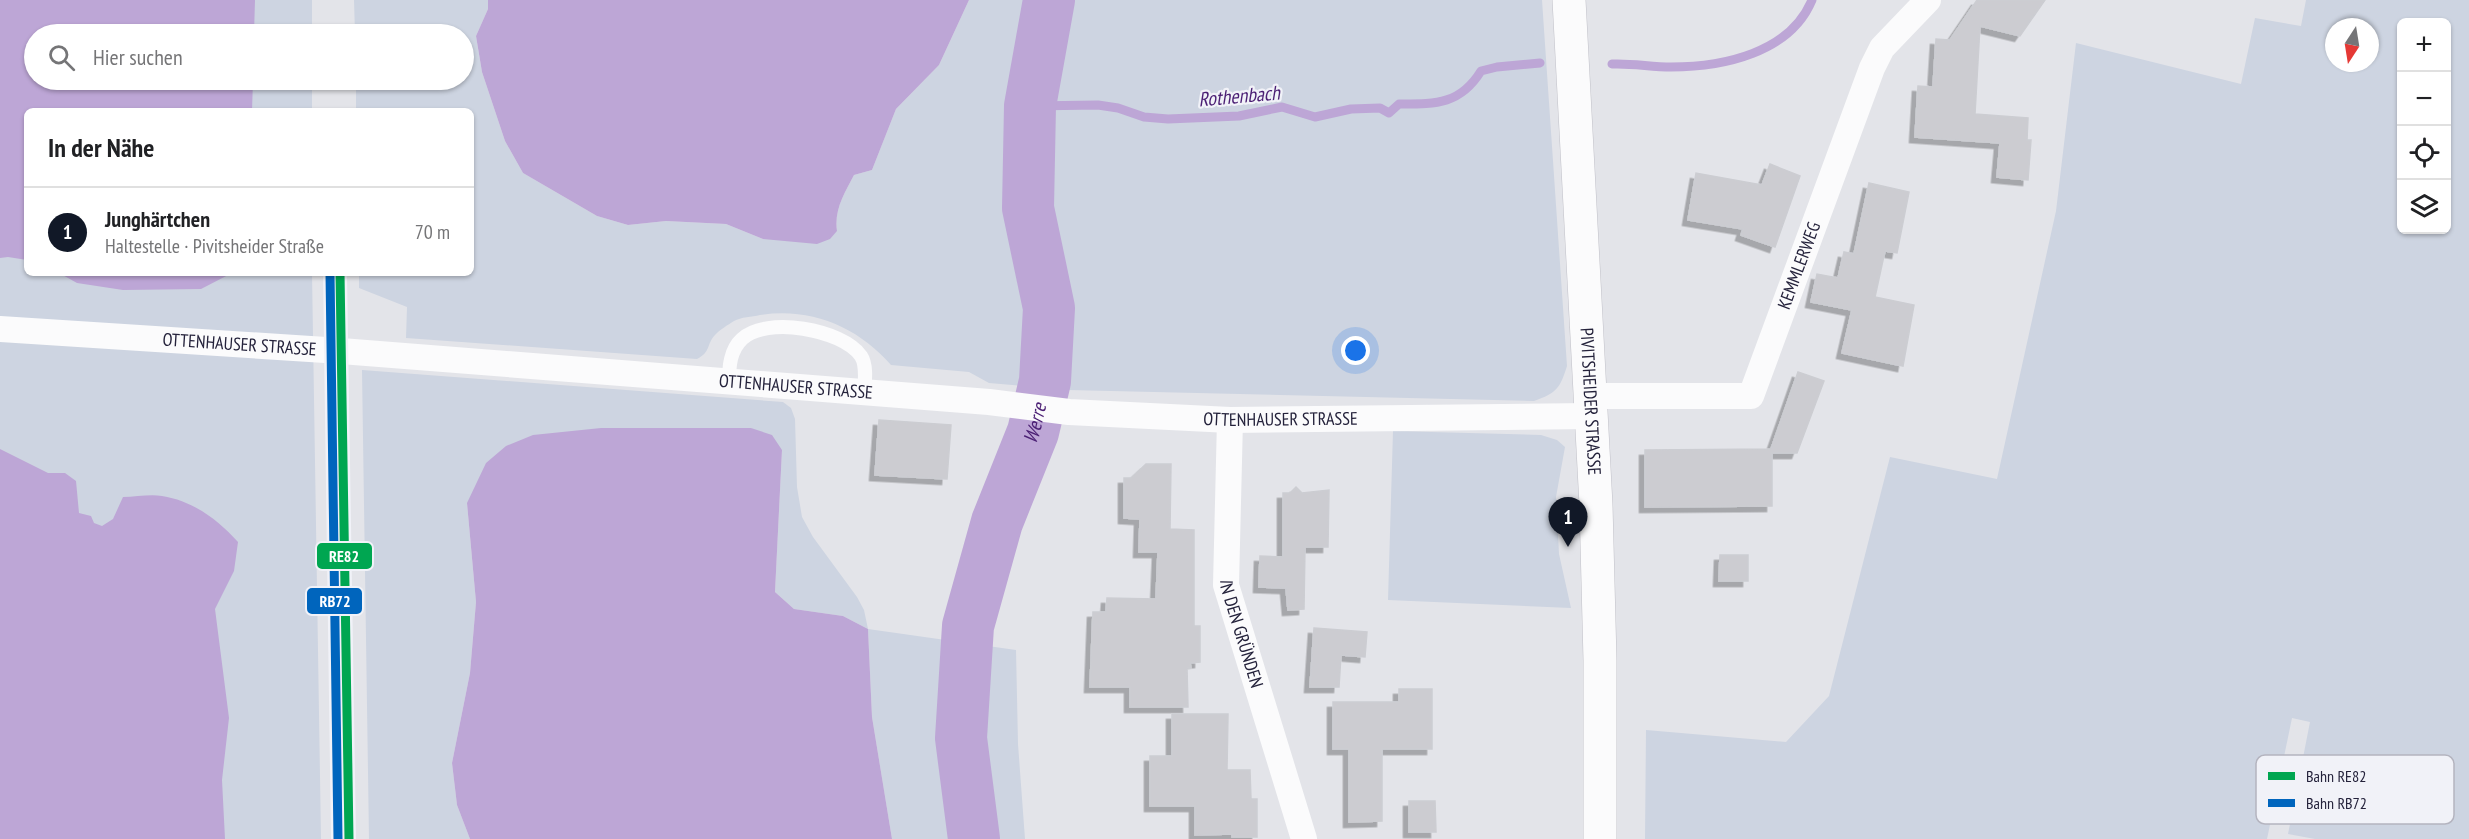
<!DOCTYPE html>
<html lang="de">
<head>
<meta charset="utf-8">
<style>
	:root { --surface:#fff; --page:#f6f6f6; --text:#202124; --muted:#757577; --line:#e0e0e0; --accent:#111827 }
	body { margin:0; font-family:"PT Sans Narrow",sans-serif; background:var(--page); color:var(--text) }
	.controls { position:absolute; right:18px; top:18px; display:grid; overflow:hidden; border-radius:9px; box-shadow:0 2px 4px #0004 }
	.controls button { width:54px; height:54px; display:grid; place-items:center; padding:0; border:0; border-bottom:2px solid var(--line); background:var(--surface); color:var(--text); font:30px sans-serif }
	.compass { position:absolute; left:2325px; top:18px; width:54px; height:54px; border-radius:50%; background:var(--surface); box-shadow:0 2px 4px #0004; rotate:192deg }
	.you { position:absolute; left:1356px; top:351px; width:21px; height:21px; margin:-15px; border:4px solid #fff; border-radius:50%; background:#1a73e8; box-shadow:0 0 0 9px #1a73e833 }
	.badge { display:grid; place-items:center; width:39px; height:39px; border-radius:50%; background:var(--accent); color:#fff; font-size:20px; font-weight:700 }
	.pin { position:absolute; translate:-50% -50px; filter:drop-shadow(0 2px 3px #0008) }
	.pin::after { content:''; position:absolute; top:32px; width:21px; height:18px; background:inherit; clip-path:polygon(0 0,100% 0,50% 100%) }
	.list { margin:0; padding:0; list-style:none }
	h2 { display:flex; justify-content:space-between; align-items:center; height:78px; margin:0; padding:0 24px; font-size:26px }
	h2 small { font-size:20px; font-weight:400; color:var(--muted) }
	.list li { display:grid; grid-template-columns:39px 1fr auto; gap:18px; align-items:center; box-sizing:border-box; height:90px; padding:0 24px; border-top:2px solid var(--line) }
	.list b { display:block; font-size:22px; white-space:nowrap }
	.list p { margin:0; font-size:20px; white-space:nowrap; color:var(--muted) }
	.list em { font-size:20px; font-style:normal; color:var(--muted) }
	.icon { flex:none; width:33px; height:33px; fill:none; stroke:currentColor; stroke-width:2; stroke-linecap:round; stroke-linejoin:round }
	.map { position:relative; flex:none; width:2469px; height:839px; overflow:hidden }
	.search { position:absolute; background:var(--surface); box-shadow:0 2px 4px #0004; left:24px; top:24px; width:450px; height:66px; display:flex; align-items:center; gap:15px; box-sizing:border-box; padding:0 21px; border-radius:33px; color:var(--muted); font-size:22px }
	.panel { position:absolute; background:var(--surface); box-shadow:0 2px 4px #0004; left:24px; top:108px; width:450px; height:168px; border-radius:9px }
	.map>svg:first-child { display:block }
</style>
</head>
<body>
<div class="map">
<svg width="2469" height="839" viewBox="0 0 2469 839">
	<defs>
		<filter id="shadow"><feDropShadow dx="-5.5" dy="5.5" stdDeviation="0" flood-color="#0004"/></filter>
	</defs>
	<rect width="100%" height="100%" fill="#e3e4e9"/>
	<g fill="#cdd4e1" fill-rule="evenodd">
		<path d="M0 0H312V34H34V80H312V111H27V273H312L321 839H0Z"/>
		<path d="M354 0H488V9L476 36 482 72 505 141 523 173 597 216 628 225 666 221 726 224 763 239 837 231C834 210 844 194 854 175L872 170 896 109 939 65 969 0H1542L1567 366C1560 388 1557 393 1534 401L1068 390 989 383 969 372 891 365C858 327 811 307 760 315 752 317 741 317 734 321 728 325 719 330 715 335 706 345 711 352 697 359L406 338 407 307 359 288V273H471V111H356V80H464V34H355Z"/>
		<path d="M2306 0H2469V839H2315L2288 834 2310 722 2292 718 2267 839H1645L1646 730 1786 742 1829 696 1890 457 1997 479 2056 211 2076 43 2241 84 2255 18 2301 26ZM2402 22H2446V230H2402ZM2334 27H2370V63H2334Z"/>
		<path d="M362 370 783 402 791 408 795 419 797 487 802 517 813 537 857 597 864 610 868 629 1016 650 1018 744 1025 839H892L872 717 868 629 843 616 794 609 775 592 782 450 751 428 699 429 467 503 476 602 470 673 452 763 457 805 470 839H369Z"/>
		<path d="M1393 431 1541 435 1557 440 1565 447 1556 497 1559 554 1571 608 1388 600Z"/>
	</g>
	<g fill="#bda6d6">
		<path d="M0 0H255L254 34H34V80H253L252 111H27V260L8 257 0 258Z"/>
		<path d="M488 0H969L939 65 896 109 872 170 854 175C844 194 834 210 837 231L830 239 817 244 763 239 726 224 666 221 628 225 597 216 523 173 505 141 482 72 476 36 488 9Z"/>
		<path d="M59 273H232L201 289 123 290 77 283Z"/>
		<path d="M601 428H751L772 435 782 450 775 592 794 609 843 616 868 629 872 717 892 839H470L457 805 452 763 470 673 476 602 467 503 486 463 506 446 533 435Z"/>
		<path d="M0 449 48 473H65L76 481 79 513 91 516 94 523 102 526 113 519 123 497C136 497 150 494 162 496 193 501 217 519 238 542L234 571 215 609 229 718 222 780 225 839H0Z"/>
	</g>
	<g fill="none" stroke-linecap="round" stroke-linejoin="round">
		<g stroke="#bda6d6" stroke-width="9">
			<path d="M1612 64C1632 63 1651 67 1671 67 1723 67 1790 53 1812 0"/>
			<path d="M1030 106 1098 105 1118 108 1144 117 1168 119 1239 116 1282 107 1315 117 1351 109 1380 108 1389 113 1399 104C1435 104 1460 105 1481 71L1497 67 1540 63"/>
		</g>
		<path stroke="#bda6d6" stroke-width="52" id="s1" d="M974 839 961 738 968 626 997 522 1033 432 1045 381 1049 308 1028 208 1030 106 1049 0"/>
	</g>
	<g fill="#ccccd1" stroke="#cccdd2" stroke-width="1.5" filter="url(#shadow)">
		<path d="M1977 0H2045L2020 36 1980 26 1975 114 2028 118 2027 140H2031L2028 180 1997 177 2000 143 1915 137 1918 86 1933 87 1936 39 1950 40Z"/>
		<path d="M1770 164 1800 176 1775 247 1741 235 1743 229 1688 220 1696 173 1762 185Z"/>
		<path d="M1869 183 1909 192 1897 253 1885 251 1875 297 1914 305 1903 366 1842 353 1852 310 1811 302 1817 274 1838 278 1844 252 1854 254Z"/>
		<path d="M1798 372 1824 381 1797 453H1772V506L1645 507V450L1771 449Z"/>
		<path d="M879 420 951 425 947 479 875 475Z"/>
		<path d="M1146 464H1171L1170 529 1194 530V626H1200V662L1190 663 1191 668H1187L1188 707H1130V687H1090L1093 612H1106L1107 598 1156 599 1158 552H1139L1140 519 1124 518V478H1131Z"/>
		<path d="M1296 487 1302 493 1329 490 1328 547H1305L1304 609 1288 610 1286 588 1259 587 1260 556 1283 557V493H1290Z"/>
		<path d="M1720 555H1748V581H1719Z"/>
		<path d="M1314 628 1367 632 1365 657 1341 655 1339 687H1310Z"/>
		<path d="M1399 689H1432V749H1382V821L1349 822V749H1333V702H1399Z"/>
		<path d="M1172 714H1228L1227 770H1250L1251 799H1257V837H1232V834L1195 835V806H1150V756H1172Z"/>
		<path d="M1409 801H1435L1436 832H1409Z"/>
	</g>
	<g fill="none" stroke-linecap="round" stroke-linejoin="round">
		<g stroke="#c0c0c8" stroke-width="34">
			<g id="secondary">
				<path id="s5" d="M1569 0 1596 505 1600 660V839"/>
			</g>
		</g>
		<path stroke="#fbfbfc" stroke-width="14" d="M729 382C729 367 730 350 742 339 766 316 842 329 861 356 867 365 865 381 864 392"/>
		<g stroke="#fbfbfc" stroke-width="26">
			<path id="s2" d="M0 329 341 351 989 402 1069 412 1230 420 1591 416"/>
			<path id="s3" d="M1590 396H1751L1872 68 1882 48 1928 0"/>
			<path id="s4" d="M1230 420 1226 585 1304 839"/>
		</g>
		<use href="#secondary" stroke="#fbfbfc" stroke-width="33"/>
		<g stroke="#f1f2f8" stroke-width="14">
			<path id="rail-1" d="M340 273 349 839"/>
		</g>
		<g stroke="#f1f2f8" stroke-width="14">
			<path id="rail-2" d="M330 273 338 839"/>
		</g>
		<use href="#rail-1" stroke="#00a651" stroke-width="9"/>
		<use href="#rail-2" stroke="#0065bd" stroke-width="9"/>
	</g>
	<g text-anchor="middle" stroke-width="4.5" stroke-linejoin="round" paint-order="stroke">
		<g font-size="18" fill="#24223b" stroke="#f1f2f8">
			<text dy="6" stroke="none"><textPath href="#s3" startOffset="300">KEMMLERWEG</textPath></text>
			<text dy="6" stroke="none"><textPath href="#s2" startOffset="240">OTTENHAUSER STRASSE</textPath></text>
			<text dy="6" stroke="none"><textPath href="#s2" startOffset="798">OTTENHAUSER STRASSE</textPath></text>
			<text dy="6" stroke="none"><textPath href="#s5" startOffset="402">PIVITSHEIDER STRASSE</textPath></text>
			<text dy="6" stroke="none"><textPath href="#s2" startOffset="1284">OTTENHAUSER STRASSE</textPath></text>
			<text dy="6" stroke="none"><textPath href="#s4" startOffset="216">IN DEN GRÜNDEN</textPath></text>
		</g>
		<g font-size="20" font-style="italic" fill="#4b1f74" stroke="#f1f2f8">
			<text transform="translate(1239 96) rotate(-5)" y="7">Rothenbach</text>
			<text dy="7" stroke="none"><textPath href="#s1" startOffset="428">Werre</textPath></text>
		</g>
	</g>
	<rect x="2256" y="755" width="198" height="69" rx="9" fill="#f1f2f8" stroke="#b4b4bf" stroke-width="1.5"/>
	<rect x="2268" y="772" width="27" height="8" fill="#00a651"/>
	<rect x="2268" y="799" width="27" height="8" fill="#0065bd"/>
	<g font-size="16" fill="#24223b">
		<text x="2306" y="782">Bahn RE82</text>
		<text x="2306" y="809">Bahn RB72</text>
	</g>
	<g stroke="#f1f2f8" stroke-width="2">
		<rect x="316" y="542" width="57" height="28" rx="6" fill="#00a651"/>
		<rect x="306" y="587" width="57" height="28" rx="6" fill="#0065bd"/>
	</g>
	<g font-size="16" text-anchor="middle" font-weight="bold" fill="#fff">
		<text x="344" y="562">RE82</text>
		<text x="335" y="607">RB72</text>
	</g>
</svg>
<div class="controls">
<button>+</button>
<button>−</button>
<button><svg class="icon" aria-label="locate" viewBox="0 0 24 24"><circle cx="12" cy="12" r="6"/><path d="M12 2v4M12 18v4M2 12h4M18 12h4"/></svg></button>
<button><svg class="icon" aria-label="layers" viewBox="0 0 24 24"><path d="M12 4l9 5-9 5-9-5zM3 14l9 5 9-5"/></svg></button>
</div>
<svg class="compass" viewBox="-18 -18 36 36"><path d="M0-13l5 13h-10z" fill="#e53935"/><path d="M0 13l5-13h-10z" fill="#757577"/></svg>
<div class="you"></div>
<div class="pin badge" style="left:1568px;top:547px">1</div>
<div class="search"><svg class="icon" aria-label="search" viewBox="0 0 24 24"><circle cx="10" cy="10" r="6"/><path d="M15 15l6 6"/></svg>Hier suchen</div>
<section class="panel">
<h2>In der Nähe<small></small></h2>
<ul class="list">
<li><span class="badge">1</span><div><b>Junghärtchen</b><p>Haltestelle · Pivitsheider Straße</p></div><em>70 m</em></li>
</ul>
</section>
</div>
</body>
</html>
